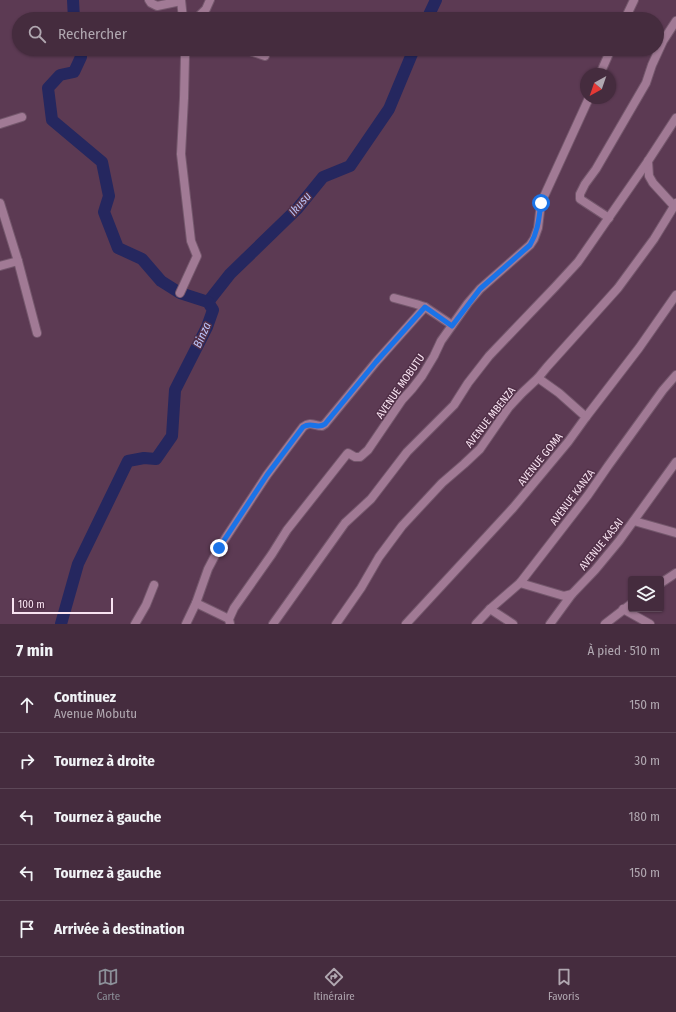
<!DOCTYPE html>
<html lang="fr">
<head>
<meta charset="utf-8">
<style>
	:root { --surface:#452c3e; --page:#4c3445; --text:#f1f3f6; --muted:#b0a7b0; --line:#5d4858; --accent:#8c9099 }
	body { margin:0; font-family:"Fira Sans Condensed",sans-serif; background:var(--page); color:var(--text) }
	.controls { position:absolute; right:12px; bottom:12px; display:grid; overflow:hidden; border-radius:4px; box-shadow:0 1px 3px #0004 }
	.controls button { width:36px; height:36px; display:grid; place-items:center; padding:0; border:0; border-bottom:1px solid var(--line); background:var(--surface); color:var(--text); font:20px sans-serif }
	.compass { position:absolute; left:580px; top:68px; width:36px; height:36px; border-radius:50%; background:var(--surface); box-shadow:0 1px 3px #0004; rotate:220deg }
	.scale { position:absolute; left:12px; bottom:10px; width:101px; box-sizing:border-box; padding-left:4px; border:2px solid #f8e3f1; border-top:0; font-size:11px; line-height:14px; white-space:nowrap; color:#f8e3f1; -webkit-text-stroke:3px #513048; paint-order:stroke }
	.stop { position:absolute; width:12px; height:12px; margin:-9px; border:3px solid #1a73e8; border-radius:50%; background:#fff }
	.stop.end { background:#1a73e8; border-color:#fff; box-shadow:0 1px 4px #0008 }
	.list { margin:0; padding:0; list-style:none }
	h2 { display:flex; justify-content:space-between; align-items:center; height:52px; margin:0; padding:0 16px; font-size:17px }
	h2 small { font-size:13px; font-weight:400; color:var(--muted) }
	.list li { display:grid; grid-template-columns:26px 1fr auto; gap:12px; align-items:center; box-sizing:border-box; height:56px; padding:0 16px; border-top:1px solid var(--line) }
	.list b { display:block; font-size:15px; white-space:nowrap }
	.list p { margin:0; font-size:13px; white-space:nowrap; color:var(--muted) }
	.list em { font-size:13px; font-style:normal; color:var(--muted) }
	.icon { flex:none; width:22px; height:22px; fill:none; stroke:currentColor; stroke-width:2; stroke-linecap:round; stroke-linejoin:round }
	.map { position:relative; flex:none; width:676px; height:624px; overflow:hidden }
	.search { position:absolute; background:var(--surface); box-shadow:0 1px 3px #0004; left:12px; right:12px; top:12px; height:44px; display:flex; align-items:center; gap:10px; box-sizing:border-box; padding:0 14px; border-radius:22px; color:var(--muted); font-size:15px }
	.sheet { height:332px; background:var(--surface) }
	nav { display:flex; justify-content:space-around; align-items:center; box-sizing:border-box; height:56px; border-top:1px solid var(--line); background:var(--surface); font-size:11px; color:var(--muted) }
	nav a { display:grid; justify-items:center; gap:2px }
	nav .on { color:var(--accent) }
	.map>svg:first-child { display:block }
</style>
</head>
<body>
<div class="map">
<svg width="676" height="624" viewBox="0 0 676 624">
	<rect width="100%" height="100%" fill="#5c3a53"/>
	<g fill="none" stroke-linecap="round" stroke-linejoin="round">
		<g stroke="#25275f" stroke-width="12">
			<path d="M73 0 74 19"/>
			<path d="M427 19 436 0"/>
			<path d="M208 302 230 274 297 209 323 177 350 166 389 109 414 49"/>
			<path d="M61 624 78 564 128 461 144 458 156 459 172 436 175 390 207 327 213 310 208 302 180 293 161 281 142 259 118 248 104 212 109 196 102 162 52 120 48 88 60 75 74 72 81 57 79 49"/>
		</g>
		<g stroke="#74576c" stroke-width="10">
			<g id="street">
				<path d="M149 0 151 3 157 6 181 1"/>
				<path d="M181 0 183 19"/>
				<path d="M196 19 206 9 210 0"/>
				<path d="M625 19 634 0"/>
				<path d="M244 49 265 56"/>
				<path d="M600 74 611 49"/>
				<path d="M0 124 22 117"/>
				<path d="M648 161 649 176 653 183 674 206"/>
				<path d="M0 203 18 261 37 333"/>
				<path d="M609 218 583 201 580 199V194L585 184 596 169 646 83 652 65 663 41 676 21"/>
				<path d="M0 266 18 261"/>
				<path d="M180 293 197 256 191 241 181 154 184 98 185 56 187 49"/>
				<path d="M394 298 416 304 425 307 452 325"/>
				<path d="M538 378 559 393 586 417"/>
				<path d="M634 521 676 533"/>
				<path d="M520 583 564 596 572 594 595 570 619 541 676 462"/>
				<path d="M661 583 676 573"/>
				<path d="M196 603 229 619"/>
				<path d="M490 609 513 624"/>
				<path d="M623 609 650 624"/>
				<path d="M135 624 146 605 154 585"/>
				<path d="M186 624 196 603 208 569 219 548 267 475 303 427C311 421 314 426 322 426L325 424 376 362 425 307"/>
				<path d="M230 624 229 619 234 608 272 554 287 530 347 454 348 453 355 457H360L368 450 402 400 412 389 422 376 434 356 441 341 468 303 480 289 530 245 534 239 538 228 541 203 589 98"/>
				<path d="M273 624 345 523 371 499 407 452 454 405 468 383 489 356 555 287 578 262 648 161 676 118"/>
				<path d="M336 624 361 588 379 557 402 526 442 483 464 464 480 449 509 407 522 393 538 378 547 367 618 288 654 239 676 203"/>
				<path d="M406 624 513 508 568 442 586 417 639 348 676 295"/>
				<path d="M476 624 490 609 520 583 588 495 608 466 663 390 676 375"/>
				<path d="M550 624 572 594"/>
				<path d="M605 624 631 604"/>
			</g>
		</g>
		<use href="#street" stroke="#a17a95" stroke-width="8"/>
	</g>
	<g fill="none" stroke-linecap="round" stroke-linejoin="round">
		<path stroke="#1a73e8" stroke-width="5" d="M219 548 267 475 303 427C312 421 317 430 325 424L376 362 425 307 452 326 480 289 530 245C538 232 539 218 541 203"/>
	</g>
	<g text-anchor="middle" stroke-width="3" stroke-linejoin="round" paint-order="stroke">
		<g font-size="11" fill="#f8e3f1" stroke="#513048">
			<text transform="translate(400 386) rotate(-55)" y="4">AVENUE MOBUTU</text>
			<text transform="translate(490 417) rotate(-52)" y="4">AVENUE MBENZA</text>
			<text transform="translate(540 459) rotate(-51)" y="4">AVENUE GOMA</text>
			<text transform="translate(572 497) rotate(-53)" y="4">AVENUE KANZA</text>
			<text transform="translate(601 544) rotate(-51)" y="4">AVENUE KASAI</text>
		</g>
		<g font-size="12" font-style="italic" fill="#bbc3f9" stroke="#513048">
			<text transform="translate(300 204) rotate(-49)" y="4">Ikusu</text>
			<text transform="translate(202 335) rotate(-66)" y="4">Binza</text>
		</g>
	</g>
</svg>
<div class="controls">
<button><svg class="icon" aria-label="layers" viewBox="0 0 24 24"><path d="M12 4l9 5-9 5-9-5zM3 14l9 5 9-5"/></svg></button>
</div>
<svg class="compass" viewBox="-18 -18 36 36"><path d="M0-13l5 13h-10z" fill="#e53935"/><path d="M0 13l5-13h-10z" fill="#b0a7b0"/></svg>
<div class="scale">100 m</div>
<div class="stop" style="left:541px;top:203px"></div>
<div class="stop end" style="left:219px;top:548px"></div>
<div class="search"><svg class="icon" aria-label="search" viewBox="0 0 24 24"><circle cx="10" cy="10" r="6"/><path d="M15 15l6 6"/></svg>Rechercher</div>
</div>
<section class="sheet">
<h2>7 min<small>À pied · 510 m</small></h2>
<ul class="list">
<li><svg class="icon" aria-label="ahead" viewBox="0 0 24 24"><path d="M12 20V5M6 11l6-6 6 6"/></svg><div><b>Continuez</b><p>Avenue Mobutu</p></div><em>150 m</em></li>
<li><svg class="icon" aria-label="right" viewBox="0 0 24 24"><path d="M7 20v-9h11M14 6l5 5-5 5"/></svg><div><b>Tournez à droite</b></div><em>30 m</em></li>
<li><svg class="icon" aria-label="left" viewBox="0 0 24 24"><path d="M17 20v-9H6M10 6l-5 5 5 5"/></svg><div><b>Tournez à gauche</b></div><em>180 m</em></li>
<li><svg class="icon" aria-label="left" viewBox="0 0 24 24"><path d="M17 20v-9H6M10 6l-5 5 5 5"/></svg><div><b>Tournez à gauche</b></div><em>150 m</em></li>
<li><svg class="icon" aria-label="arrive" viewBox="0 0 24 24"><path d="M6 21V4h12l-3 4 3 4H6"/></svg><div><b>Arrivée à destination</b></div></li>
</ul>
</section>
<nav>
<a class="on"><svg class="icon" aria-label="map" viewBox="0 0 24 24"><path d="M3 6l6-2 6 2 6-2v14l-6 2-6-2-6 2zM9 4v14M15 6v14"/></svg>Carte</a>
<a><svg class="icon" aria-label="directions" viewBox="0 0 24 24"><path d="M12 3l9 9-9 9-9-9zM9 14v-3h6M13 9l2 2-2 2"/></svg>Itinéraire</a>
<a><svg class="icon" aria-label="saved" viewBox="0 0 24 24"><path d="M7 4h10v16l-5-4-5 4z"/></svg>Favoris</a>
</nav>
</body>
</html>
